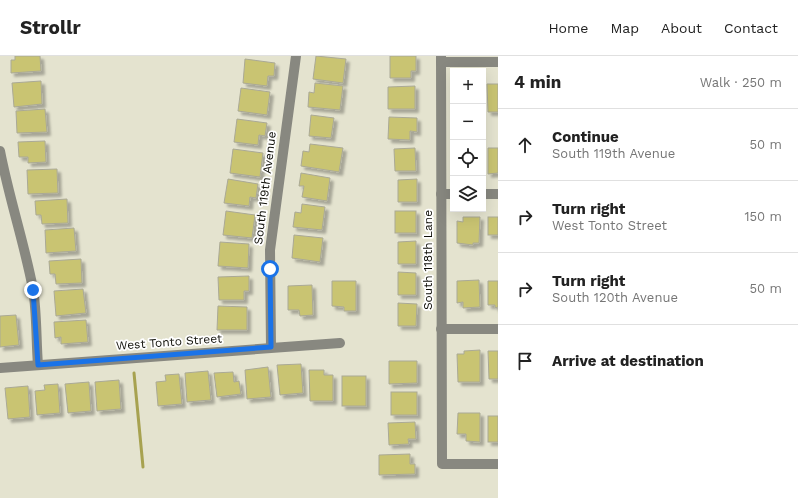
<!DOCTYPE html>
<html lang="en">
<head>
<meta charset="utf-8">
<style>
	:root { --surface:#fff; --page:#f2f2f2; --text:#222; --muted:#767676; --line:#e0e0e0 }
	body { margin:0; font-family:"Work Sans",sans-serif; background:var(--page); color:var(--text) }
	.controls { position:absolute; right:12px; top:12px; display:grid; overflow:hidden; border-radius:0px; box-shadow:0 4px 16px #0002 }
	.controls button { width:36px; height:36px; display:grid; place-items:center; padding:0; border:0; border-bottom:1px solid var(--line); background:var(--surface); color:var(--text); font:20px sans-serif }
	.stop { position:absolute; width:12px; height:12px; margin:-9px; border:3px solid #1a73e8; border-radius:50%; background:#fff }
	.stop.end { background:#1a73e8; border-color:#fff; box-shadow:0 1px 4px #0008 }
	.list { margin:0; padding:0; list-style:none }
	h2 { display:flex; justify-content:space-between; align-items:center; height:52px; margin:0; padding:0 16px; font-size:17px }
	h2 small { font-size:13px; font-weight:400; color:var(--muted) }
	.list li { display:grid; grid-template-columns:26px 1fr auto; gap:12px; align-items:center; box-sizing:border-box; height:72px; padding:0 16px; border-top:1px solid var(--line) }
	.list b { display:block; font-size:15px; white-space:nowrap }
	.list p { margin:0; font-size:13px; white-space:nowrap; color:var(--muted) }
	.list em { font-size:13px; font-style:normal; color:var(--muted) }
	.icon { flex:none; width:22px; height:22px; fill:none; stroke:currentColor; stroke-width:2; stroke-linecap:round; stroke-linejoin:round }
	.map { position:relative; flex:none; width:498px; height:442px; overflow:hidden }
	header { display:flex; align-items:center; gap:24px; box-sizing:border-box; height:56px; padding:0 20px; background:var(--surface); border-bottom:1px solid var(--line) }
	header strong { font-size:19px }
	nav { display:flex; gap:22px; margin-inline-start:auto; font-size:14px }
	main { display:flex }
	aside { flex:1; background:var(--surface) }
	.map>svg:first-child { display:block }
</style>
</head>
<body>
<header>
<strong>Strollr</strong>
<nav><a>Home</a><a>Map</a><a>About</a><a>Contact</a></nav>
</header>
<main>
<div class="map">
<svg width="498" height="442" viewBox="0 0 498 442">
	<defs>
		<filter id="shadow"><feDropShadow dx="3.5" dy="3.5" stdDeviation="1" flood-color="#0004"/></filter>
	</defs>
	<rect width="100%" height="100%" fill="#e4e3cf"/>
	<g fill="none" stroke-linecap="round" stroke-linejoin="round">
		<path stroke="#a7a250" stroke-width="3" d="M134 317 143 411"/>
	</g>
	<g fill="#c9c472" stroke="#aaa996" filter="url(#shadow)">
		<path d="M15 0H40L41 15 11 17V4H15Z"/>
		<path d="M316 0 346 3 343 27 313 23Z"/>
		<path d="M390 0H416V15H411V22H390Z"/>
		<path d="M245 3 275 7 274 20H268L267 30 243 27Z"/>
		<path d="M41 25 42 48 14 51 12 27Z"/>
		<path d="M315 27 343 30 340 54 308 51 309 36 314 37Z"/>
		<path d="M487 28H498V56H488Z"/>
		<path d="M415 30V53H388V31Z"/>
		<path d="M241 32 270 36 267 59 238 55Z"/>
		<path d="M45 53 47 76 17 77 16 55Z"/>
		<path d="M311 59 334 62 331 82 309 80Z"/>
		<path d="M389 61 417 62V76L410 75V84L388 83Z"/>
		<path d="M237 63 267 67 265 80 259 79 258 89 234 86Z"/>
		<path d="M45 85 46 106 28 107V101H19L18 86Z"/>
		<path d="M310 88 343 92 339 116 301 110 303 95 309 96Z"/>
		<path d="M415 92 416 115H395L394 93Z"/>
		<path d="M488 92H498V117L488 118Z"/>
		<path d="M233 93 263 97 260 121 230 117Z"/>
		<path d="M57 113 58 137 28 138 27 114Z"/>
		<path d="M301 117 330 122 327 145 302 141 304 130H299Z"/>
		<path d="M228 123 258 128 256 142 250 141 249 150 224 147Z"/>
		<path d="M417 123V146H398V124Z"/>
		<path d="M67 143 68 167 42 168 41 159H36L35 145Z"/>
		<path d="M302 148 325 151 322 174 293 171 295 156 301 157Z"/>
		<path d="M226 155 255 159 252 182 223 179Z"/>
		<rect x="395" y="155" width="21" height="22"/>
		<path d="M463 161H480L479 187H473V189L457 187V165L463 166Z"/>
		<rect x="488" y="161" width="10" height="18"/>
		<path d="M74 172 76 195 46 197 45 174Z"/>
		<path d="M294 179 323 182 320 206 292 202Z"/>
		<path d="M416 185V208H398V186Z"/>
		<path d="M220 186 249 188 248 212 218 210Z"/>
		<path d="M81 203 82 227 56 228 55 218H50L49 205Z"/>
		<path d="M398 216 416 217V239H398Z"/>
		<path d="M249 220V235H244V244H219L218 221Z"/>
		<path d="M479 224 480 251 463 252V246L457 247V225Z"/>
		<path d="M332 225H356V255H344V251L332 250Z"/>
		<path d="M488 225H498V251L495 252V249H488Z"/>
		<path d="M312 229 313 259 300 260 299 254H288V230Z"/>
		<path d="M83 233 86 257 56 260 54 235Z"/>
		<path d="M398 247 417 248 416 270H398Z"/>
		<path d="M218 250 247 251V274H217Z"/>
		<path d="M16 259 19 289 0 291V260Z"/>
		<path d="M86 264 88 286 61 288V281L55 282 54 266Z"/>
		<path d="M480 294V326H458L457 298H464V295Z"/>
		<path d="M488 295H498V323H489Z"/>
		<path d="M389 305H417V327L389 328Z"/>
		<path d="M301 308 303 337 280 339 277 309Z"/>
		<path d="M268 311 271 341 247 343 245 314Z"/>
		<path d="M309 314H324V319H333V345H310Z"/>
		<path d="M208 315 211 344 187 346 185 317Z"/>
		<path d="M233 316 234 326 239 325 241 338 217 341 214 317Z"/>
		<path d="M179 318 182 348 158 350 156 326 166 325 165 319Z"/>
		<rect x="342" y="320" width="24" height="30"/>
		<path d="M119 324 121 353 97 355 95 326Z"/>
		<path d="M89 326 91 355 68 357 65 328Z"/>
		<path d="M58 328 60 357 37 359 35 335 45 334 44 329Z"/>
		<path d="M28 330 30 361 8 363 5 332Z"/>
		<rect x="391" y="336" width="26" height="23"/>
		<path d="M458 357H480V386L466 385V378H457Z"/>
		<rect x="488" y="360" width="10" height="26"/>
		<path d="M415 366 416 383H408L409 388 389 389 388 367Z"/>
		<path d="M410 398V408H415V418L379 419V399Z"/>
	</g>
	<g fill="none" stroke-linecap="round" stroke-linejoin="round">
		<g stroke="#888880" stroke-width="10">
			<path d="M441 0 442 408H498"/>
			<path d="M441 6H498"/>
			<path d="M0 95C9 142 24 186 33 233 37 257 36 284 38 309"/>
			<path d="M441 138H453"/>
			<path d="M483 138H498"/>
			<path d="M441 273H498"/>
			<path d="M271 291 270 194 296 0"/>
			<path d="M0 312 340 287"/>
		</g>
	</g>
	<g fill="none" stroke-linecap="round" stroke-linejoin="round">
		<path stroke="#1a73e8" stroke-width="5" d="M33 234 38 309 271 291 270 213"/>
	</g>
	<g text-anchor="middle" stroke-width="3.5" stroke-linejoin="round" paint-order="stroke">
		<g font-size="12" fill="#0e0e07" stroke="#fff">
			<text transform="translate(265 132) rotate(-83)" y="4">South 119th Avenue</text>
			<text transform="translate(428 204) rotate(-90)" y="4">South 118th Lane</text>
			<text transform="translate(169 286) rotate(-4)" y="4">West Tonto Street</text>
		</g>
	</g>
</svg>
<div class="controls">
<button>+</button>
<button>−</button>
<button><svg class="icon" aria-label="locate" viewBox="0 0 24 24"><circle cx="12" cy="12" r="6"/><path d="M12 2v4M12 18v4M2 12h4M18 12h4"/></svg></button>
<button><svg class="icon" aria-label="layers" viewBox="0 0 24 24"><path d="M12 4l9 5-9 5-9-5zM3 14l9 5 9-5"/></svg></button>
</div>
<div class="stop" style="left:270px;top:213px"></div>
<div class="stop end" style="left:33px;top:234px"></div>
</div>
<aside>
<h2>4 min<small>Walk · 250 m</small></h2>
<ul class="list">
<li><svg class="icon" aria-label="ahead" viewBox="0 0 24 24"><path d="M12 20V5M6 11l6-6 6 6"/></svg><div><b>Continue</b><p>South 119th Avenue</p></div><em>50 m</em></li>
<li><svg class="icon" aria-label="right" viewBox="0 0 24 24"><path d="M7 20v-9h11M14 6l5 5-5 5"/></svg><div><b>Turn right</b><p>West Tonto Street</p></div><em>150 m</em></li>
<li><svg class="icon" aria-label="right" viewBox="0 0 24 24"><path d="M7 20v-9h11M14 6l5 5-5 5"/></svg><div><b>Turn right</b><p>South 120th Avenue</p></div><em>50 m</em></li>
<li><svg class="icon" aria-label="arrive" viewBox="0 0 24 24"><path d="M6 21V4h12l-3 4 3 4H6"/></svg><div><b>Arrive at destination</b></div></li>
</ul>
</aside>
</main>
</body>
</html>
